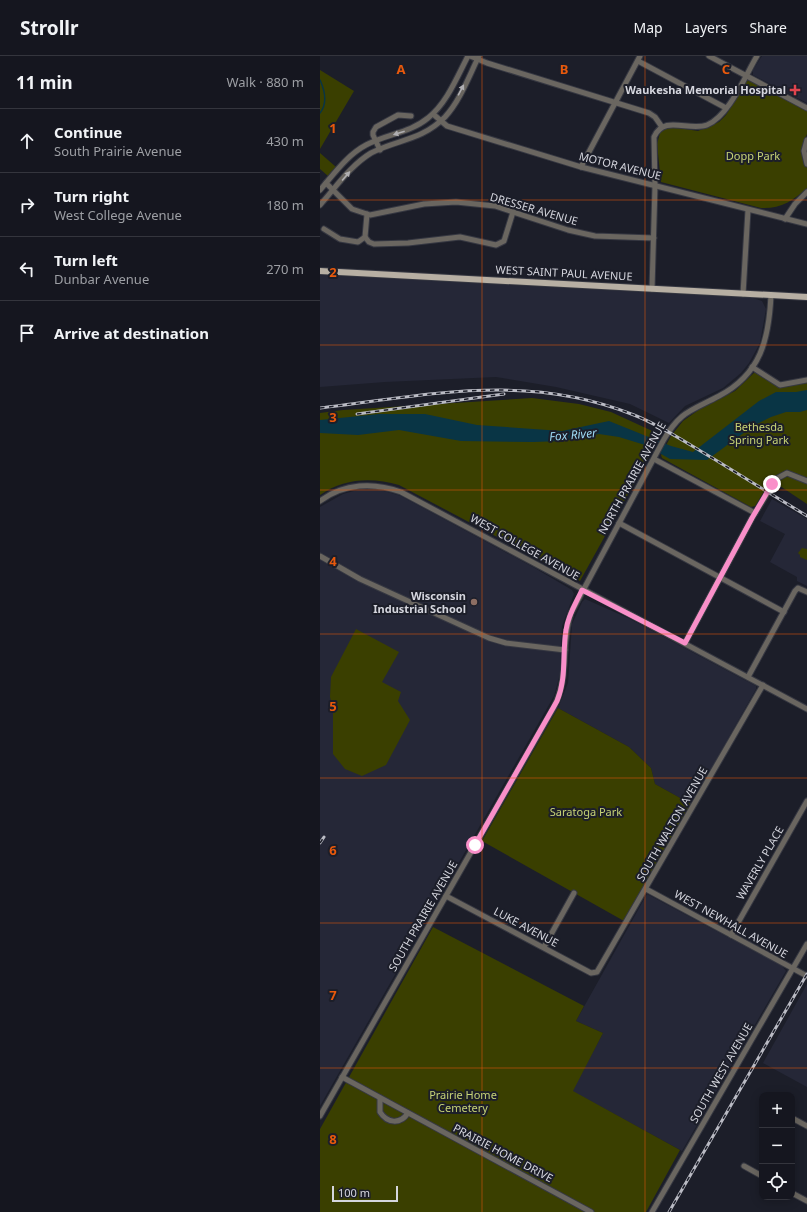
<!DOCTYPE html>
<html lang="en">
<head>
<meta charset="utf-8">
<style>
	:root { --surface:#15161f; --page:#22232c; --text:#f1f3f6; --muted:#9d9fa4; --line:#34353d }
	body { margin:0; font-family:"Noto Sans",sans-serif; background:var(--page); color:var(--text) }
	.controls { position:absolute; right:12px; bottom:12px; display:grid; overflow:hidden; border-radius:8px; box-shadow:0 2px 10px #0003 }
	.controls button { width:36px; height:36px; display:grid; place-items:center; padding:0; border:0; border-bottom:1px solid var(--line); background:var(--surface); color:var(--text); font:20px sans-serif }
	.scale { position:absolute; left:12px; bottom:10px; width:66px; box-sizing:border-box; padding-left:4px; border:2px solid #d5d6de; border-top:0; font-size:11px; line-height:14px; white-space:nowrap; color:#d5d6de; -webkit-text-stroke:3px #1c1e29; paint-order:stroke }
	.stop { position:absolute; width:12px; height:12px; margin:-9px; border:3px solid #f98fc9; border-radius:50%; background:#fff }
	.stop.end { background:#f98fc9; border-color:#fff; box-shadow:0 1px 4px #0008 }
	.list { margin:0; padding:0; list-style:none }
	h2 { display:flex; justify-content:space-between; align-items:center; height:52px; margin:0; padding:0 16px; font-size:17px }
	h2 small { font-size:13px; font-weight:400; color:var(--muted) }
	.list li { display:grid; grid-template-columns:26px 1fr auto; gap:12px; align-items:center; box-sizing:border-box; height:64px; padding:0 16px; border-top:1px solid var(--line) }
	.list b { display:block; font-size:15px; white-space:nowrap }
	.list p { margin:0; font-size:13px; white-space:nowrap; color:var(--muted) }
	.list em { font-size:13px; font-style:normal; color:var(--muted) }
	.icon { flex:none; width:22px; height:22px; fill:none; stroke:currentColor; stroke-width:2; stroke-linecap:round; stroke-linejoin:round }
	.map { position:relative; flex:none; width:487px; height:1156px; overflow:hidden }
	header { display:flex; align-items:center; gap:24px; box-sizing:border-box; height:56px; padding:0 20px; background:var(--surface); border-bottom:1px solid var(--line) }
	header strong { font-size:19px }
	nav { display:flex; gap:22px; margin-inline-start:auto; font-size:14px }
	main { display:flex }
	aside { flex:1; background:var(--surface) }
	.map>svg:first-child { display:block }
</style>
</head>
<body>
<header>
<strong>Strollr</strong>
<nav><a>Map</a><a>Layers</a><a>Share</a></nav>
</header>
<main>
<aside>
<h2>11 min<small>Walk · 880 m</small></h2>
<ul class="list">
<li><svg class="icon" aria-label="ahead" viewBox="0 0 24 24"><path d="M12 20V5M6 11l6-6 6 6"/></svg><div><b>Continue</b><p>South Prairie Avenue</p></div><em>430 m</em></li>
<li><svg class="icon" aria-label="right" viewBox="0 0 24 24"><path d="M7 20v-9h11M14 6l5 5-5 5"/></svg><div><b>Turn right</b><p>West College Avenue</p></div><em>180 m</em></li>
<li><svg class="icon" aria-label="left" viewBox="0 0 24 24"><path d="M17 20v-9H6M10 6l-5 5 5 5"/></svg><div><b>Turn left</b><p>Dunbar Avenue</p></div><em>270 m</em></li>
<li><svg class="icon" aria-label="arrive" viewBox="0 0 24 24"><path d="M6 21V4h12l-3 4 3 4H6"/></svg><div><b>Arrive at destination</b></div></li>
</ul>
</aside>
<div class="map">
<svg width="487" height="1156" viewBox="0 0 487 1156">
	<rect width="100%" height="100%" fill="#1c1e29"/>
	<g fill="#252737">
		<path d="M442 0H487V47L433 19V14Z"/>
		<path d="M0 219 433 242 442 245 446 253 440 287 429 307 421 317 403 332 365 350 349 367 310 348 236 331 176 321 65 326 0 331Z"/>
		<path d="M41 433 61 434 81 440 213 511 252 534 254 538 242 570 240 618 234 640 0 1050V451L23 438Z"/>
		<path d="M452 443 487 463V530L477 525V521L450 506 465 478 440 465Z"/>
		<path d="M265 543 308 562 436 630V633L371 748 335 728 331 712 309 691 238 652 248 627 252 568 262 546Z"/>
		<path d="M327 838 462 910 466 915 362 1095 252 1035 283 977 256 965Z"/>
		<path d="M487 928V1031L443 1007Z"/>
	</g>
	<g fill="#3a3f00">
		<path d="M0 14 34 35 0 93Z"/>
		<path d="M427 25H432L487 54V78L482 91V102L487 112V132C473 145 460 153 441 152L341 126 337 88 340 77 346 72 352 71 378 75 399 66 406 59Z"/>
		<path d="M0 97 16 111 8 120 0 113Z"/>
		<path d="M435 316 460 330 487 326V448L451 424 435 450 431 451 342 402 341 399 351 380 363 365 380 353 415 335Z"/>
		<path d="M212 342 259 348 291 356 341 379 260 525 79 429C52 421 24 422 0 439V357L23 354Z"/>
		<path d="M482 492 487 493V504L480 501V499L478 497Z"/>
		<path d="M36 573 79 596 62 626 81 636 78 645 90 664 66 709 42 720 25 713 13 698V653L10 641 11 621Z"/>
		<path d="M238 652 309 691 331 712 335 728 371 748 304 865 162 785Z"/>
		<path d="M113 871 264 950 256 965 283 977 253 1035 360 1094 326 1156H0V1073Z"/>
	</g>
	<path fill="#093545" d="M487 334V354L480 356H466L451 361 433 370 387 404 350 403 325 389 299 381 279 378 243 385 213 386 141 385 79 374 38 379 0 377V364L59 358H105L157 369 242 375 289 365 351 390 373 396 439 345 456 336H476Z"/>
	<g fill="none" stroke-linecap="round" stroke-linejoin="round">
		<path stroke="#093545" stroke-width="1.5" d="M0 24C5 35 8 47 0 57"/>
		<g stroke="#363842" stroke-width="7">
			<g id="minor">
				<path d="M150 0 167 7 329 57 335 61 342 71"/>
				<path d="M389 0 487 52"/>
				<path d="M318 5 406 52"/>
				<path d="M113 58 127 70 261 111 487 168"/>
				<path d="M487 84 484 95 487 108"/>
				<path d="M60 94 53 79V76L56 71 78 59 91 60"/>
				<path d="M261 111 320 0"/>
				<path d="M6 127 32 153 50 159 104 148 136 146 175 150 248 174 275 180 334 182"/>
				<path d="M0 134C14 118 27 99 46 89 66 78 90 77 108 62 127 47 137 21 148 0"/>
				<path d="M0 149C16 131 31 109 51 97 78 83 101 85 125 61 140 45 149 20 159 0"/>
				<path d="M465 163 475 148 487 136"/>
				<path d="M4 173 20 183 38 186 45 181 47 158"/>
				<path d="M45 181 49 186 54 188 88 187 140 181 176 189 184 185 193 156"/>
				<path d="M332 233 335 130 334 81C344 58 369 76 387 69 409 60 425 20 437 0"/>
				<path d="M423 238 428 154"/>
				<path d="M432 311 460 329 487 324"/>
				<path d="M334 403 435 457"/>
				<path d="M0 445C24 427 54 426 81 436L487 653"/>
				<path d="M299 467 464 556"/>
				<path d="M0 500 40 523 169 582 186 587 245 594"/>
				<path d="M365 587 432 462 456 423 467 417 487 425"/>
				<path d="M428 621 475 535 478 532 487 536"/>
				<path d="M326 833 487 920"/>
				<path d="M126 840 271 917 277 916 443 629"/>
				<path d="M411 879 487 745"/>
				<path d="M224 891 254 837"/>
				<path d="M22 1021 271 1156"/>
				<path d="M60 1042V1056C67 1067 80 1069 88 1057"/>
				<path d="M0 1060 234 651C250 619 240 589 251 557L343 385C360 355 371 355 399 340 441 318 449 283 451 239"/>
				<path d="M472 1062 487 1070"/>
				<path d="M424 1110 442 1120"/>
				<path d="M472 1137 487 1145"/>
				<path d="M332 1156 487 888"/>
			</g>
		</g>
		<g stroke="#363842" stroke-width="8">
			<path id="major" d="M0 215 487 241"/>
		</g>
		<use href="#minor" stroke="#6a6660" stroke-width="5"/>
		<use href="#major" stroke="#b7afa3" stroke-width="6"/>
		<g stroke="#babbc4" stroke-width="3">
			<g id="rail">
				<path d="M0 352C110 339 207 316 314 359 342 370 368 388 394 403 425 422 456 441 487 460"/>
				<path d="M37 358 184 338"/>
				<path d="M0 787 4 781"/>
				<path d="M349 1156 487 918"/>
			</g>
		</g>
		<use href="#rail" stroke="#1c1e29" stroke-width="1.5" stroke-dasharray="4.5" stroke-linecap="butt"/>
	</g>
	<defs><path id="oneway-solid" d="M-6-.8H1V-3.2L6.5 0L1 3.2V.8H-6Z"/></defs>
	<g fill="#b0afb2">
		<use href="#oneway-solid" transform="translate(141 34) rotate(-62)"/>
		<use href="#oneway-solid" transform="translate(79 77) rotate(162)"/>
		<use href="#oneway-solid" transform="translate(26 120) rotate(-49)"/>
	</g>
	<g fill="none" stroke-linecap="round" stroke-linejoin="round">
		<path stroke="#f98fc9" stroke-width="5" d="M155 789 237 645C247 621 242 598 246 574 248 559 256 547 262 534L365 587 432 462 452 428"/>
	</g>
	<path fill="none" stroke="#e8590c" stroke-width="1" stroke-opacity="0.55" d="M162 0V1156M325 0V1156M0 144H487M0 289H487M0 434H487M0 578H487M0 722H487M0 867H487M0 1012H487"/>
	<path fill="#e0444e" stroke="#1c1e29" stroke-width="1.5" d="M473 28h4v4h4v4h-4v4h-4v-4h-4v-4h4z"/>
	<circle fill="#8d6e63" stroke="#1c1e29" stroke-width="1.5" cx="154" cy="546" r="4"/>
	<g text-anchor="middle" stroke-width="4" stroke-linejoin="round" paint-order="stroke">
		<g font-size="11" font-weight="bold" fill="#d5d6de" stroke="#1c1e29" text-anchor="end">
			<text x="466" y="38">Waukesha Memorial Hospital</text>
			<text x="146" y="544">Wisconsin<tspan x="146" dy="13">Industrial School</tspan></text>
		</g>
		<g font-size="11" fill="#c7d376" stroke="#1c1e29">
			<text x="433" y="104">Dopp Park</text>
			<text x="439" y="375">Bethesda<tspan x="439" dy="13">Spring Park</tspan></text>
			<text x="266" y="760">Saratoga Park</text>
			<text x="143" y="1043">Prairie Home<tspan x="143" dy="13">Cemetery</tspan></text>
		</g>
		<g font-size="11" fill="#d5d6de" stroke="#1c1e29">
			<text transform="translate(300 110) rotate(14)" y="4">MOTOR AVENUE</text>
			<text transform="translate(214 153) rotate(16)" y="4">DRESSER AVENUE</text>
			<text transform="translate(244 217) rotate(3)" y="4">WEST SAINT PAUL AVENUE</text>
			<text transform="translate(312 422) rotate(-61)" y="4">NORTH PRAIRIE AVENUE</text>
			<text transform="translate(205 491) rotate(29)" y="4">WEST COLLEGE AVENUE</text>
			<text transform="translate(352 768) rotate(-60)" y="4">SOUTH WALTON AVENUE</text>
			<text transform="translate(440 807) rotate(-60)" y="4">WAVERLY PLACE</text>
			<text transform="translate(103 860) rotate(-60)" y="4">SOUTH PRAIRIE AVENUE</text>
			<text transform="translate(411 868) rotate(29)" y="4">WEST NEWHALL AVENUE</text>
			<text transform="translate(206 871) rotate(28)" y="4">LUKE AVENUE</text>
			<text transform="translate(401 1017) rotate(-60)" y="4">SOUTH WEST AVENUE</text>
			<text transform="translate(183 1097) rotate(28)" y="4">PRAIRIE HOME DRIVE</text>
		</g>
		<g font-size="12" font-style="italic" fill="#9edaf4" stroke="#1c1e29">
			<text transform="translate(253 379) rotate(-5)" y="4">Fox River</text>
		</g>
	</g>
	<g font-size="13" text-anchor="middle" font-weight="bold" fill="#e8590c" stroke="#1c1e29" stroke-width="4" stroke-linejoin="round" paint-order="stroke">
		<text x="81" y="18">A</text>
		<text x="244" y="18">B</text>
		<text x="406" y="18">C</text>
		<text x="13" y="77">1</text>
		<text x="13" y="221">2</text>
		<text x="13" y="366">3</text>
		<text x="13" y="510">4</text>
		<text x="13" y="655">5</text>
		<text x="13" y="799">6</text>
		<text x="13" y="944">7</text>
		<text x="13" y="1088">8</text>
	</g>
</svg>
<div class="controls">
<button>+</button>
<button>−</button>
<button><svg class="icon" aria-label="locate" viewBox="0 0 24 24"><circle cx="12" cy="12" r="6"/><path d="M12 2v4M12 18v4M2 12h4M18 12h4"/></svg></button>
</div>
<div class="scale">100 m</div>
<div class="stop" style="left:155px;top:789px"></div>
<div class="stop end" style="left:452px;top:428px"></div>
</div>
</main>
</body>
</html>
